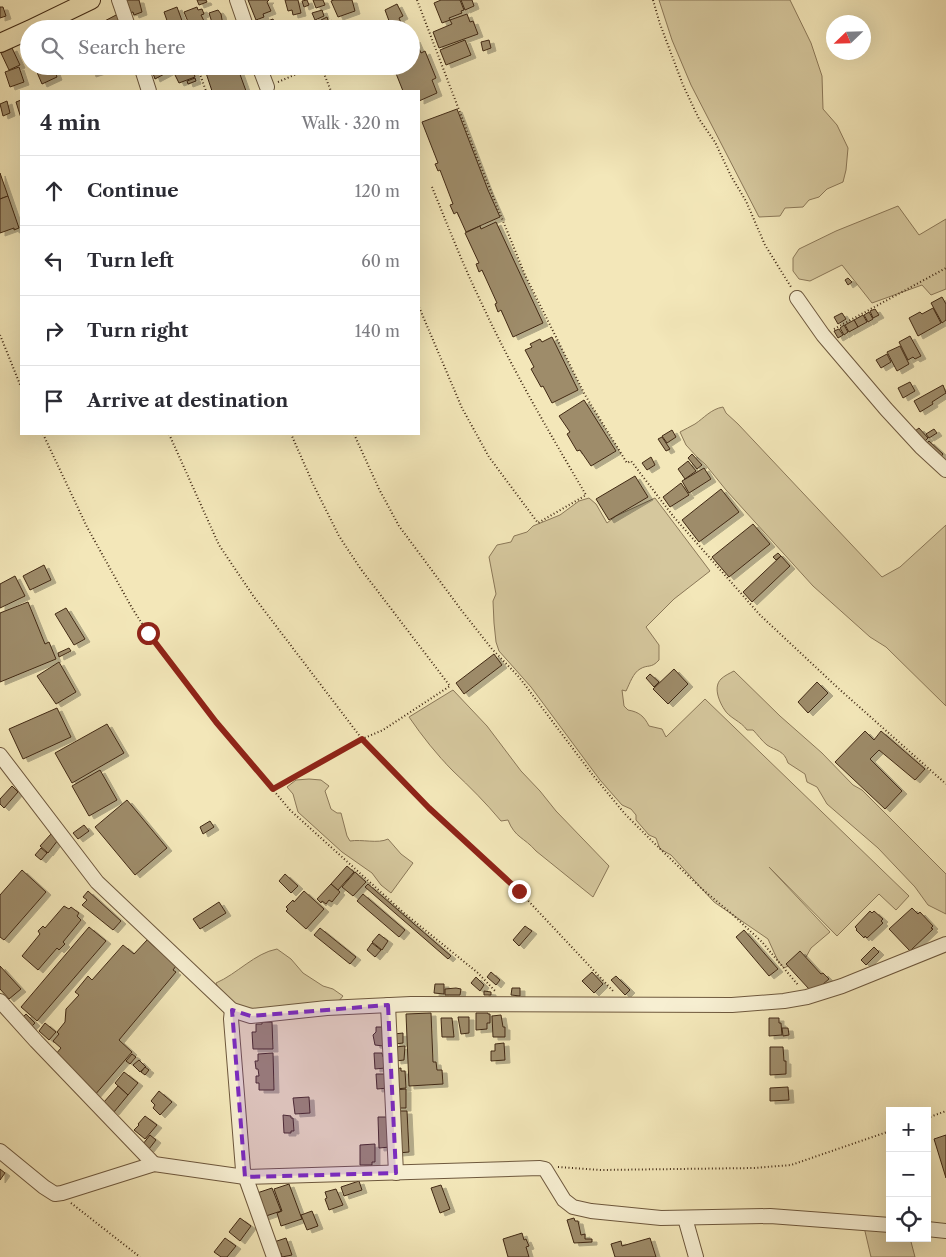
<!DOCTYPE html>
<html lang="en">
<head>
<meta charset="utf-8">
<style>
	:root { --surface:#fff; --page:#f7f7f7; --text:#2b2b33; --muted:#7c7c81; --line:#e1e1e2 }
	body { margin:0; font-family:"Libre Caslon Text",serif; background:var(--page); color:var(--text) }
	.controls { position:absolute; right:15px; bottom:15px; display:grid; overflow:hidden; border-radius:0px; box-shadow:0 5px 20px #0002 }
	.controls button { width:45px; height:45px; display:grid; place-items:center; padding:0; border:0; border-bottom:1px solid var(--line); background:var(--surface); color:var(--text); font:25px sans-serif }
	.compass { position:absolute; left:826px; top:15px; width:45px; height:45px; border-radius:50%; background:var(--surface); box-shadow:0 5px 20px #0002; rotate:247deg }
	.stop { position:absolute; width:15px; height:15px; margin:-11px; border:4px solid #8f2418; border-radius:50%; background:#fff }
	.stop.end { background:#8f2418; border-color:#fff; box-shadow:0 1px 5px #0008 }
	.list { margin:0; padding:0; list-style:none }
	h2 { display:flex; justify-content:space-between; align-items:center; height:65px; margin:0; padding:0 20px; font-size:21px }
	h2 small { font-size:16px; font-weight:400; color:var(--muted) }
	.list li { display:grid; grid-template-columns:32px 1fr auto; gap:15px; align-items:center; box-sizing:border-box; height:70px; padding:0 20px; border-top:1px solid var(--line) }
	.list b { display:block; font-size:19px; white-space:nowrap }
	.list em { font-size:16px; font-style:normal; color:var(--muted) }
	.icon { flex:none; width:28px; height:28px; fill:none; stroke:currentColor; stroke-width:2; stroke-linecap:round; stroke-linejoin:round }
	.map { position:relative; flex:none; width:946px; height:1257px; overflow:hidden }
	.search { position:absolute; background:var(--surface); box-shadow:0 5px 20px #0002; left:20px; top:20px; width:400px; height:55px; display:flex; align-items:center; gap:12px; box-sizing:border-box; padding:0 18px; border-radius:28px; color:var(--muted); font-size:19px }
	.panel { position:absolute; background:var(--surface); box-shadow:0 5px 20px #0002; left:20px; top:90px; width:400px; height:345px; border-radius:0px }
	.map>svg:first-child { display:block }
</style>
</head>
<body>
<div class="map">
<svg width="946" height="1257" viewBox="0 0 946 1257">
	<defs>
		<filter id="shadow"><feDropShadow dx="5" dy="3" stdDeviation="0" flood-color="#0004"/></filter>
	</defs>
	<rect width="100%" height="100%" fill="#f3e7b9"/>
	<filter id="stains"><feTurbulence type="fractalNoise" baseFrequency=".004" numOctaves="4"/><feColorMatrix values="0 0 0 0 .2 0 0 0 0 .09 0 0 0 0 .02 0 0 0 .5 -.17"/></filter>
	<radialGradient id="worn" r=".72"><stop offset=".6" stop-color="#630" stop-opacity="0"/><stop offset="1" stop-color="#630" stop-opacity=".3"/></radialGradient>
	<g fill="#d5c79d" stroke="#8b7858">
		<path d="M659 0H790L811 43 822 76 823 109 837 125 848 148 846 170 843 182 827 189 819 197 809 200 803 207 785 208 780 216 759 217 691 85 672 40Z"/>
		<path d="M898 206 919 235 946 219V289L931 295 922 285 872 303 842 265 810 281 799 279 793 271V258L799 249 836 231Z"/>
		<path d="M723 407 726 413 738 424 882 577 900 567 946 525V706L886 647 870 637 813 586 726 490 705 464 697 457 686 445 680 432C685 429 690 427 695 424 704 418 711 409 723 407Z"/>
		<path d="M589 498 596 504 607 523 616 516 655 498 710 571 674 599 646 627 659 645V660C651 669 648 664 640 669 633 673 630 683 626 691L622 690 624 706 628 710C639 712 644 716 649 726L662 729 666 737 705 699 909 896 896 910 879 894 837 936 769 867 830 932 811 948 806 957 784 968 778 961 768 939 714 902 671 855 660 849 656 838 649 835 636 820V815L631 809 622 805 600 780 531 687 499 651 496 642 494 623 493 601 496 594 489 557 497 545 511 542 514 536 527 532 533 526 560 515 579 501Z"/>
		<path d="M734 671 780 716 822 753 853 785 862 790 946 874V914L928 905 915 887 878 848 827 804 817 787 807 782 805 774 788 763C784 750 776 751 767 745 762 741 757 734 753 730H747C741 721 729 718 724 709 719 701 713 687 721 679 724 676 730 673 734 671Z"/>
		<path d="M453 690 487 726 521 771 540 791 556 811 609 866 593 897 536 851C524 837 515 838 508 820L501 821C486 803 470 787 453 771 437 755 422 736 409 717Z"/>
		<path d="M309 779 321 780 329 786 325 791 331 809 337 813H341L347 836 350 841C362 839 378 844 388 839L401 854 413 863 391 893 381 885 372 873 342 852 298 812 293 794 287 787 296 780Z"/>
		<path d="M277 949 291 959 303 973 323 986 333 989 343 996 338 1002 248 1012C235 1007 220 997 216 983 237 974 255 953 277 949Z"/>
		<path d="M864 1227 890 1230V1238H910L915 1257H871Z"/>
	</g>
	<g fill="#9e8c6a" stroke="#412914" filter="url(#shadow)">
		<path d="M124 0H139L142 12 134 15 133 12 129 13Z"/>
		<path d="M197 0H206L207 2 199 5Z"/>
		<path d="M248 0H269L267 2 271 11 263 14 264 17 256 20Z"/>
		<path d="M285 0H298L301 13 293 15 292 10 288 11Z"/>
		<path d="M307 0 309 5 304 7 302 1Z"/>
		<path d="M313 0H323L325 5 316 8Z"/>
		<path d="M334 0H352L355 11 338 17 331 1Z"/>
		<path d="M441 0H460L464 10 461 11 462 13 449 18 450 20 442 23 434 3Z"/>
		<path d="M461 0H472L474 6 465 10Z"/>
		<path d="M397 4 403 16 399 18 404 29H392L385 10Z"/>
		<path d="M0 7H3L6 16 0 18Z"/>
		<path d="M177 7 185 29H170L164 12Z"/>
		<path d="M197 7 198 10 202 9 204 14 201 15 208 29H191L184 12Z"/>
		<path d="M218 10 221 14 223 25 214 29 209 13Z"/>
		<path d="M322 10 324 16 315 20 312 13Z"/>
		<path d="M118 14 122 25 115 29H97L95 26Z"/>
		<path d="M467 14 470 22 473 21 478 34 439 48 433 32 452 24 450 20Z"/>
		<path d="M327 17 329 23 323 26 321 20Z"/>
		<path d="M273 19 277 29H261L260 24Z"/>
		<path d="M154 21 157 29H139L145 26 144 24Z"/>
		<path d="M233 23 234 29H222L221 27Z"/>
		<path d="M415 39 421 53 425 51 436 78 432 80 437 93 419 101V91H403L393 66H411V41Z"/>
		<path d="M465 40 471 55 446 65 440 50Z"/>
		<path d="M489 40 491 48 483 51 481 42Z"/>
		<path d="M12 48 20 65 9 70 1 53Z"/>
		<path d="M44 66H53L57 77 42 84 36 70Z"/>
		<path d="M89 66H106L107 69 91 74Z"/>
		<path d="M154 66H168L170 71 155 79 151 68Z"/>
		<path d="M182 66H192L195 77 179 83 173 71Z"/>
		<path d="M226 66H237L246 91H212L206 73Z"/>
		<path d="M19 67 24 82 10 87 5 72Z"/>
		<path d="M195 78 196 81 188 84 187 81Z"/>
		<path d="M21 100V118L16 102Z"/>
		<path d="M7 101 10 113 3 116 0 104Z"/>
		<path d="M457 109 488 190 500 217 466 232 457 212 454 214 450 205 453 204 440 170 438 171 435 164 438 163 422 122Z"/>
		<path d="M0 173 8 196 0 199Z"/>
		<path d="M8 196 19 228 14 230V228L0 233V199Z"/>
		<path d="M496 222 543 323 513 337 501 310 498 312 495 304 497 303 482 270 479 272 476 264 479 263 465 233 480 226 481 229Z"/>
		<path d="M848 278 852 282 848 285 845 280Z"/>
		<path d="M942 297 946 304V320L942 323 931 303Z"/>
		<path d="M933 308 941 323 918 336 909 318 920 312 922 314Z"/>
		<path d="M875 309 879 315 873 318 870 311Z"/>
		<path d="M869 312 873 319 868 322 864 315Z"/>
		<path d="M842 313 846 319 838 324 834 317Z"/>
		<path d="M863 315 867 322 858 327 854 320Z"/>
		<path d="M854 320 858 327 849 332 845 325Z"/>
		<path d="M844 325 848 332 844 335 840 328Z"/>
		<path d="M839 329 843 335 838 338 834 331Z"/>
		<path d="M910 336 921 356 915 359 913 357 908 360 899 342Z"/>
		<path d="M552 337 578 390 552 403 543 386 541 387 531 369 534 367 525 350 532 347 530 344 540 339 542 342Z"/>
		<path d="M900 346 909 364 897 371 887 352Z"/>
		<path d="M887 354 891 362 881 368 876 360Z"/>
		<path d="M910 382 915 391 903 398 898 388Z"/>
		<path d="M943 385 946 393 932 402 933 404 920 412 914 401Z"/>
		<path d="M584 400 616 451 591 466 580 450 577 451 567 434 570 432 559 416Z"/>
		<path d="M919 428 928 438 922 444 915 431Z"/>
		<path d="M934 429 937 433 929 438 926 434Z"/>
		<path d="M672 430 676 437 667 443 662 436Z"/>
		<path d="M662 437 670 449 666 451 658 439Z"/>
		<path d="M929 441 943 454 940 458 926 444Z"/>
		<path d="M692 454 702 465 697 469 688 458Z"/>
		<path d="M651 457 655 465 647 470 642 463Z"/>
		<path d="M688 461 696 471 685 479 678 469Z"/>
		<path d="M704 468 711 479 689 493 682 481Z"/>
		<path d="M635 476 648 497 609 520 596 499Z"/>
		<path d="M681 483 689 495 670 507 663 497Z"/>
		<path d="M721 489 739 512 699 542 682 520Z"/>
		<path d="M753 524 770 544 729 577 712 557Z"/>
		<path d="M778 553 781 556 776 560 773 557Z"/>
		<path d="M781 556 790 566 752 602 743 592Z"/>
		<path d="M44 565 51 580 30 590 23 576Z"/>
		<path d="M15 576 25 596 0 608V584Z"/>
		<path d="M28 602 45 644 49 642 56 659 0 682V613Z"/>
		<path d="M66 608 85 639 74 645 55 614Z"/>
		<path d="M69 648 71 651 59 657 58 653Z"/>
		<path d="M494 654 502 665 464 694 456 683Z"/>
		<path d="M59 662 76 692 56 704 37 676Z"/>
		<path d="M674 669 688 684 668 704 653 689Z"/>
		<path d="M650 674 659 682 654 687 646 678Z"/>
		<path d="M817 682 828 693 808 713 798 702Z"/>
		<path d="M57 708 71 737 23 759 9 729Z"/>
		<path d="M107 724 124 753 72 783 55 753Z"/>
		<path d="M865 731 874 740 881 731 925 769 915 780 879 750 870 759 902 791 885 809 835 762Z"/>
		<path d="M100 770 117 800 89 816 72 786Z"/>
		<path d="M12 786 18 792 4 808 0 804V799Z"/>
		<path d="M127 800 167 848 135 875 95 827Z"/>
		<path d="M210 821 214 827 203 834 200 827Z"/>
		<path d="M84 825 89 831 78 839 73 833Z"/>
		<path d="M51 834 58 840 48 853 40 846Z"/>
		<path d="M41 848 47 853 41 860 35 855Z"/>
		<path d="M347 866 354 872 338 890 331 884Z"/>
		<path d="M22 870 46 892 4 940 0 937V895Z"/>
		<path d="M355 872 366 882 353 896 342 887Z"/>
		<path d="M285 874 298 886 291 893 279 881Z"/>
		<path d="M331 884 340 892 332 902 329 900 326 904 322 901 321 903 317 899Z"/>
		<path d="M368 884 451 956 448 959 365 887Z"/>
		<path d="M88 891 121 921 113 930 82 905 87 900 83 897Z"/>
		<path d="M304 891 324 909 306 929 286 911 288 909 286 907 293 900 294 902Z"/>
		<path d="M363 894 405 930 399 937 357 901Z"/>
		<path d="M219 902 226 913 200 929 193 919Z"/>
		<path d="M64 906 69 909 71 907 79 913 77 916 81 920 63 942 65 944 59 950 57 948 38 970 22 956 40 934 38 931 43 926 45 928Z"/>
		<path d="M912 908 918 914 920 912 933 926 931 928 933 929 910 951 889 929Z"/>
		<path d="M870 911 872 913 874 911 883 919 881 921 883 923 867 938 865 936 864 938 856 930 857 929 855 927Z"/>
		<path d="M525 926 532 931 519 946 513 940Z"/>
		<path d="M89 927 106 941 37 1021 21 1007Z"/>
		<path d="M320 928 356 957 350 964 314 935Z"/>
		<path d="M744 930 778 969 769 976 736 937Z"/>
		<path d="M379 934 388 941 382 950 372 942Z"/>
		<path d="M147 940 176 966 173 970 176 972 119 1040 132 1052 94 1096 55 1055 61 1048 53 1041 59 1034 57 1032 65 1022 66 1009 79 995 75 992 88 976 92 980 123 945 134 954Z"/>
		<path d="M372 943 381 950 375 957 367 950Z"/>
		<path d="M874 947 879 952 866 965 861 960Z"/>
		<path d="M800 951 821 974 823 973 829 979 822 985 809 989 786 964Z"/>
		<path d="M0 966 21 989 9 999 0 989Z"/>
		<path d="M491 972 500 980 496 985 487 977Z"/>
		<path d="M592 972 603 984 594 993 582 981Z"/>
		<path d="M616 976 630 990 625 995 611 980Z"/>
		<path d="M476 977 484 985 480 991 471 983Z"/>
		<path d="M435 984H444V994L434 993Z"/>
		<path d="M456 988 461 989 460 995H445V989Z"/>
		<path d="M512 988H520V996L511 995Z"/>
		<path d="M484 991 491 992V995H484Z"/>
		<path d="M431 1013 433 1062H436L437 1070H442L443 1084 409 1086 406 1014Z"/>
		<path d="M476 1013H488V1014H490V1023H487V1029L476 1030Z"/>
		<path d="M26 1014 35 1023 31 1027 22 1018Z"/>
		<path d="M501 1015 503 1027H505V1037H493L492 1016Z"/>
		<path d="M458 1017H469V1033L461 1034Z"/>
		<path d="M441 1018H452L454 1037H442Z"/>
		<path d="M769 1018H779V1023H781L782 1035 769 1036Z"/>
		<path d="M262 1022H272L273 1049H253L252 1032H256V1024H262Z"/>
		<path d="M45 1023 56 1032 49 1040 39 1031Z"/>
		<path d="M376 1027H383V1046L375 1045 373 1035 376 1032Z"/>
		<path d="M782 1028H788L789 1035 783 1036Z"/>
		<path d="M403 1033V1043L395 1044 394 1034Z"/>
		<path d="M504 1043 505 1060 491 1061V1051H495V1044Z"/>
		<path d="M405 1046 404 1060 396 1061 395 1047Z"/>
		<path d="M770 1047H783L784 1061H786V1074L770 1075Z"/>
		<path d="M273 1053 274 1090H259V1083H256V1076H259L258 1069H256L255 1061H258V1054Z"/>
		<path d="M374 1053H382L383 1057H385V1068L375 1069Z"/>
		<path d="M132 1054 136 1057 130 1064 126 1061Z"/>
		<path d="M139 1060 146 1067 140 1072 133 1065Z"/>
		<path d="M145 1067 149 1070 145 1075 141 1072Z"/>
		<path d="M401 1068V1071H405L406 1088 396 1089 395 1069Z"/>
		<path d="M124 1072 138 1083 128 1095 115 1083Z"/>
		<path d="M376 1074H387L388 1088 377 1089Z"/>
		<path d="M118 1086 128 1095 114 1112 104 1102Z"/>
		<path d="M788 1087 789 1100 770 1101V1088Z"/>
		<path d="M406 1089V1108H395L394 1090Z"/>
		<path d="M159 1091 172 1102 160 1115 153 1108 155 1105 151 1101Z"/>
		<path d="M309 1097 310 1113 295 1114 293 1098Z"/>
		<path d="M397 1111H407L409 1152 398 1153Z"/>
		<path d="M283 1115 291 1116V1118H293L294 1131H291V1133H284Z"/>
		<path d="M145 1116 157 1125 145 1139 134 1130 139 1125 138 1124Z"/>
		<path d="M378 1117H388L390 1147 379 1148Z"/>
		<path d="M150 1135 156 1140 149 1149 143 1144Z"/>
		<path d="M946 1135V1178L934 1139Z"/>
		<path d="M375 1144V1162H372V1165H360V1145Z"/>
		<path d="M0 1169 5 1173 0 1180Z"/>
		<path d="M359 1181 362 1190 344 1196 341 1187Z"/>
		<path d="M289 1184 302 1219 281 1226 277 1213 282 1211 274 1189Z"/>
		<path d="M441 1185 450 1209 440 1213 431 1188Z"/>
		<path d="M272 1188 281 1211 263 1217 257 1193Z"/>
		<path d="M336 1189 343 1205 329 1210 325 1199 327 1198 325 1192Z"/>
		<path d="M312 1211 318 1226 307 1230 301 1215Z"/>
		<path d="M240 1218 251 1226 240 1241 229 1232Z"/>
		<path d="M574 1218 575 1221H578L581 1235 585 1234V1239H592V1242L574 1243 567 1220Z"/>
		<path d="M522 1233 524 1240 526 1239 529 1246 526 1247 529 1257H508L503 1239Z"/>
		<path d="M225 1238 236 1246 227 1257H221L214 1252Z"/>
		<path d="M286 1238 292 1255 282 1257 281 1253 278 1254 274 1242Z"/>
		<path d="M650 1238 656 1257H615L611 1244 621 1241 622 1246Z"/>
	</g>
	<g fill="none" stroke-linecap="round" stroke-linejoin="round">
		<g stroke="#6e583d" stroke-width="16">
			<g id="minor">
				<path d="M119 0 129 29"/>
				<path d="M237 0 247 29"/>
				<path d="M141 66 149 91"/>
				<path d="M259 66 267 87"/>
				<path d="M797 298 823 335 886 409 921 447 946 470"/>
				<path d="M0 755 97 882 232 1010 251 1016 327 1008 411 1004 732 1005 784 1001 807 997 842 986 946 944"/>
				<path d="M0 1001 36 1041 154 1164"/>
				<path d="M388 1005 396 1173"/>
				<path d="M232 1010 231 1019 243 1170 274 1257"/>
				<path d="M0 1151 44 1187 55 1194 62 1193 154 1164 245 1177 540 1168 545 1169 564 1200 573 1207 591 1211 661 1218 770 1216 890 1225"/>
				<path d="M685 1218 696 1257"/>
				<path d="M927 1229 946 1231"/>
			</g>
		</g>
		<g stroke="#412914" stroke-width="20">
			<g id="major">
				<path d="M31 29 91 0"/>
				<path d="M0 43 29 30"/>
			</g>
		</g>
		<g stroke="#412914" stroke-width="2" stroke-dasharray="1 2.5" stroke-linecap="butt">
			<path d="M417 0 477 157 525 275 585 395 627 463 631 461 673 516 760 615 838 688 946 784"/>
			<path d="M653 0 660 24 683 85 699 119 715 142 731 176 746 201 765 245 791 287"/>
			<path d="M197 66 206 91"/>
			<path d="M321 66 331 91"/>
			<path d="M278 82 315 66"/>
			<path d="M419 307 462 408 489 457 538 523 586 495C549 432 512 369 481 302 463 265 448 226 432 187"/>
			<path d="M834 329 946 268"/>
			<path d="M0 335 21 387"/>
			<path d="M43 434 87 527 132 608 148 633 216 722 290 810 404 913 478 973 496 992"/>
			<path d="M169 434 219 545 254 597 362 739 429 808 519 891 614 992"/>
			<path d="M354 434 379 489 399 526 462 611 492 649 519 677 592 774 625 814 653 842 702 889 732 914 762 942 798 985"/>
			<path d="M273 789 362 739 383 730 450 686 360 568 339 536 314 486 291 434"/>
			<path d="M927 1118 946 1111"/>
			<path d="M558 1167 601 1170 754 1168 791 1165 890 1131"/>
			<path d="M71 1203 140 1257"/>
		</g>
		<use href="#minor" stroke="#f7efd2" stroke-width="14"/>
		<use href="#major" stroke="#f3e7b9" stroke-width="18"/>
	</g>
	<g fill="none" stroke-linecap="round" stroke-linejoin="round">
		<path stroke="#8f2418" stroke-width="6" d="M148 633 216 722 273 789 362 739 429 808 519 891"/>
	</g>
	<path fill="#7b2cbf" fill-opacity="0.2" stroke="#7b2cbf" stroke-width="4" stroke-dasharray="10 6" stroke-linejoin="round" d="M388 1005 396 1173 245 1177 232 1010 251 1016Z"/>
	<rect width="100%" height="100%" filter="url(#stains)"/>
	<rect width="100%" height="100%" fill="url(#worn)"/>
</svg>
<div class="controls">
<button>+</button>
<button>−</button>
<button><svg class="icon" aria-label="locate" viewBox="0 0 24 24"><circle cx="12" cy="12" r="6"/><path d="M12 2v4M12 18v4M2 12h4M18 12h4"/></svg></button>
</div>
<svg class="compass" viewBox="-18 -18 36 36"><path d="M0-13l5 13h-10z" fill="#e53935"/><path d="M0 13l5-13h-10z" fill="#7c7c81"/></svg>
<div class="stop" style="left:148px;top:633px"></div>
<div class="stop end" style="left:519px;top:891px"></div>
<div class="search"><svg class="icon" aria-label="search" viewBox="0 0 24 24"><circle cx="10" cy="10" r="6"/><path d="M15 15l6 6"/></svg>Search here</div>
<section class="panel">
<h2>4 min<small>Walk · 320 m</small></h2>
<ul class="list">
<li><svg class="icon" aria-label="ahead" viewBox="0 0 24 24"><path d="M12 20V5M6 11l6-6 6 6"/></svg><div><b>Continue</b></div><em>120 m</em></li>
<li><svg class="icon" aria-label="left" viewBox="0 0 24 24"><path d="M17 20v-9H6M10 6l-5 5 5 5"/></svg><div><b>Turn left</b></div><em>60 m</em></li>
<li><svg class="icon" aria-label="right" viewBox="0 0 24 24"><path d="M7 20v-9h11M14 6l5 5-5 5"/></svg><div><b>Turn right</b></div><em>140 m</em></li>
<li><svg class="icon" aria-label="arrive" viewBox="0 0 24 24"><path d="M6 21V4h12l-3 4 3 4H6"/></svg><div><b>Arrive at destination</b></div></li>
</ul>
</section>
</div>
</body>
</html>
